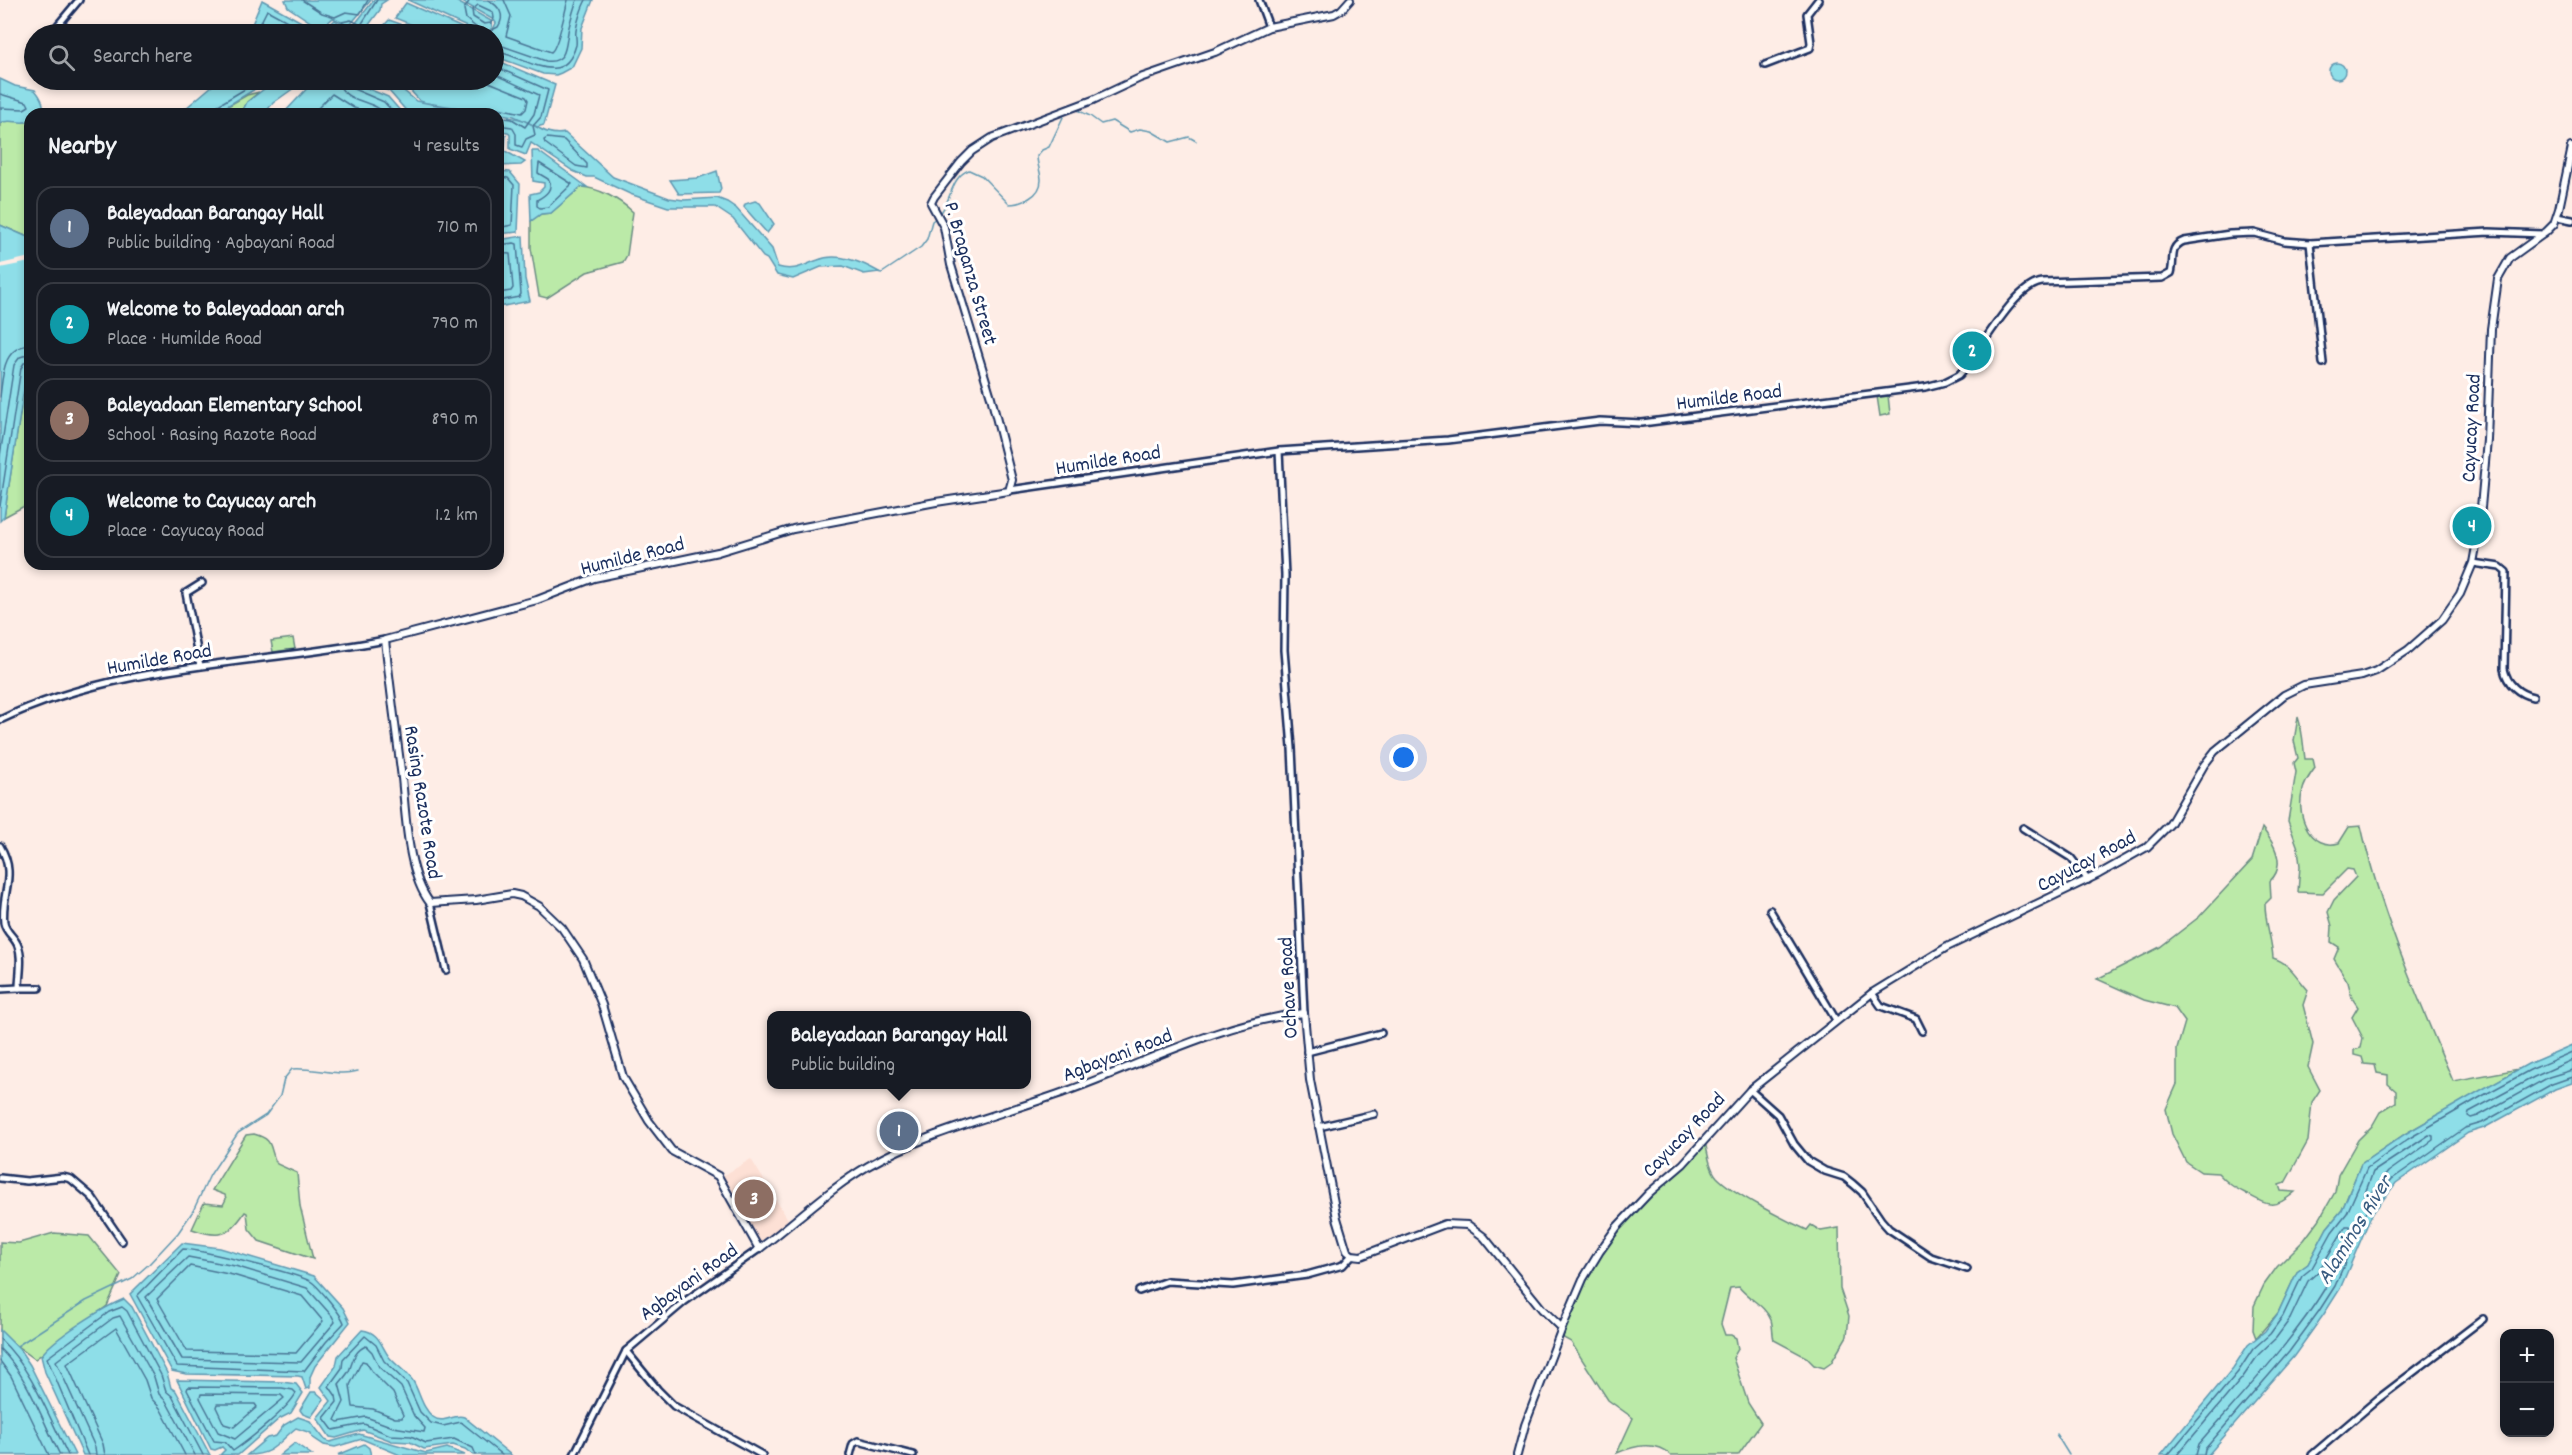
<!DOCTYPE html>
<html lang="en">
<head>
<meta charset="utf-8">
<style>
	:root { --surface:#171b24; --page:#20242c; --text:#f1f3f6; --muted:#9ea1a6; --line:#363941; --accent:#ea580c }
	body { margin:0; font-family:Dekko,sans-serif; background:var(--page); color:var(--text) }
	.controls { position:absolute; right:18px; bottom:18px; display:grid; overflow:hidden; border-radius:12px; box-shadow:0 3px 9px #0003 }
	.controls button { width:54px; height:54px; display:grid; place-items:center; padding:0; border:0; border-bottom:2px solid var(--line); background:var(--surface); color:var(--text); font:30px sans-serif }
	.you { position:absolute; left:1404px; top:758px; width:21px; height:21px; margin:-15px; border:4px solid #fff; border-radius:50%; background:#1a73e8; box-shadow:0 0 0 9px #1a73e833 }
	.badge { display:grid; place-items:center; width:39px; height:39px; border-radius:50%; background:var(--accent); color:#fff; font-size:20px; font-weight:700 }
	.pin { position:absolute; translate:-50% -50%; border:3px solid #fff; box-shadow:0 2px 6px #0006 }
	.popup { position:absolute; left:767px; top:1011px; width:264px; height:78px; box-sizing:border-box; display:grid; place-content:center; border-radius:12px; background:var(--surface); filter:drop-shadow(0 2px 4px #0005); font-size:20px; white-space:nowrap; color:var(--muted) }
	.popup b { font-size:22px; color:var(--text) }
	.popup::after { content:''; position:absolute; left:50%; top:100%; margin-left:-12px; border:12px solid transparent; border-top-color:var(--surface) }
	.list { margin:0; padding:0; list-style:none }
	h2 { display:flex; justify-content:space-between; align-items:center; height:78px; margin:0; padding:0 24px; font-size:26px }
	h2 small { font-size:20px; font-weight:400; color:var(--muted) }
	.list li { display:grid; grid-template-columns:39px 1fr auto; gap:18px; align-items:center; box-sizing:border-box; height:84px; margin:0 12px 12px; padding:0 12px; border:2px solid var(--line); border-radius:18px }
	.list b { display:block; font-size:22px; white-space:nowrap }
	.list p { margin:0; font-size:20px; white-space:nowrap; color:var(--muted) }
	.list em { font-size:20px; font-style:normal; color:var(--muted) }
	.icon { flex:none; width:33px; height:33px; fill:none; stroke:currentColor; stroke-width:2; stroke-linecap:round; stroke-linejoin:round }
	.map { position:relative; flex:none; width:2572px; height:1455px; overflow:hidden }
	.search { position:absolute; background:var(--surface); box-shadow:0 3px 9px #0003; left:24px; top:24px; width:480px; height:66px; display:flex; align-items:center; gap:15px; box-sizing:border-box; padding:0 21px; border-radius:33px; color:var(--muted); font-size:22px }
	.panel { position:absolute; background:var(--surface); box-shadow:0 3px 9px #0003; left:24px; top:108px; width:480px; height:462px; border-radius:18px }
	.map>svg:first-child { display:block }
</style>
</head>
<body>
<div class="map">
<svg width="2572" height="1455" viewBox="0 0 2572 1455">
	<rect width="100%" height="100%" fill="#feede6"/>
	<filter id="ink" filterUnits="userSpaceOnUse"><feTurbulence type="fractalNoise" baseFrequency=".0167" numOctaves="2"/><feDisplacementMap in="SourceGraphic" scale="12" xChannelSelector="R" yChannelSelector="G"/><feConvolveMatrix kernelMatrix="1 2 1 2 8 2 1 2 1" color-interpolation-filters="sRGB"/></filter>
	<g filter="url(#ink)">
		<path fill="#fde0d5" d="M751 1159 789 1221 756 1246 721 1177Z"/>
		<g fill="#bbeaa8" stroke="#6b8c83" stroke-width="1.5">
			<path d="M259 92 247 102 241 114H214L247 95Z"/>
			<path d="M5 120 30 122V238L0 225V123Z"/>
			<path d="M581 187C599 188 619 199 633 212L627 255 623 262 587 272 547 298 539 296 531 248V221L541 214 551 213Z"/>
			<path d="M30 349V503L4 517Z"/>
			<path d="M1888 395 1890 414 1880 416 1877 396Z"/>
			<path d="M293 638 295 649 273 652 271 641Z"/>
			<path d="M2298 717C2303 732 2303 744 2305 759H2313L2315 768C2309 776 2304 783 2302 793 2296 816 2311 851 2339 843L2349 827 2361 826C2381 915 2418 998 2453 1081L2519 1069 2405 1134 2361 1164 2342 1210 2327 1228 2308 1264 2297 1272 2278 1313 2256 1338 2253 1330 2254 1306 2264 1285 2277 1267 2304 1240 2319 1220 2335 1192 2338 1175 2358 1140 2372 1126 2380 1112 2396 1102V1091L2388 1084V1075L2377 1073 2375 1065 2364 1064 2362 1057 2354 1055V1050L2361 1048 2363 1038 2352 1017 2358 1007 2352 998 2348 982 2334 959 2339 947 2331 942 2332 926 2328 912 2334 900 2356 877 2353 870 2347 869 2323 893 2298 892 2300 866 2298 848 2288 821 2296 772 2294 763 2298 758 2294 741Z"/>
			<path d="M2262 828C2274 843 2287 865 2270 881L2271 898 2265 904C2265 923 2272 939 2273 958 2290 963 2296 977 2308 990L2303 1005 2313 1044 2308 1067 2320 1090 2312 1102 2308 1141 2285 1183 2279 1185 2281 1191 2295 1192C2273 1211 2267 1205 2245 1193 2233 1187 2227 1183 2218 1173L2201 1172 2186 1162 2172 1134 2166 1109 2177 1084V1049L2185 1022 2175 1008 2144 1000 2097 979 2160 947 2199 917 2252 860Z"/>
			<path d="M254 1134C276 1140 268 1148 277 1164L297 1173 300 1206 313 1259 259 1241 249 1229 247 1213 245 1212C229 1236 220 1239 192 1229L204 1203 223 1205 226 1199 225 1195 212 1190 246 1135Z"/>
			<path d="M1704 1137C1707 1149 1709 1168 1717 1177 1732 1193 1785 1220 1807 1230L1811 1225 1821 1231 1839 1228 1840 1289 1849 1316 1847 1336 1831 1363 1824 1368 1814 1365 1806 1357 1774 1340C1772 1333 1773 1326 1771 1320 1765 1305 1748 1299 1739 1287L1730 1288 1721 1324 1725 1335H1731L1736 1338 1738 1349 1733 1358 1748 1403 1761 1423 1738 1455H1671C1655 1441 1636 1445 1617 1453L1633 1418 1608 1400 1571 1342 1558 1335 1572 1296 1601 1244 1622 1217 1660 1185Z"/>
			<path d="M54 1233 89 1236 121 1275 107 1306 35 1359 14 1344 0 1353V1242L19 1243Z"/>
		</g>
		<g fill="#8edee8" stroke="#6098b1" stroke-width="1.5">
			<path d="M262 0 323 34H248Z"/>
			<path d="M285 0H371L349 26 333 18 323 27H318L288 7Z"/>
			<path d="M374 0H387L381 4 380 10 362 34H347Z"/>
			<path d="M408 0H454L491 21 492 27 488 34H482Z"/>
			<path d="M459 0H593L582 28 581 48 572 67 561 73 556 75 543 74 494 56V34H491L496 23 494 20Z"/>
			<path d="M406 3 476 34H435L395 18Z"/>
			<path d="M335 20 348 30 344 34H326V28Z"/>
			<path d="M389 20 429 34H364L368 30 377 33Z"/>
			<path d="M494 59 555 85 544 125 537 127 514 116 426 103 420 101 401 80H494Z"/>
			<circle cx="2337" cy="71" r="8"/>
			<path d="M0 79 15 86 35 90C41 97 46 105 42 114H30V121C20 125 10 118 0 123Z"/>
			<path d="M219 80H270L214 114H179Z"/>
			<path d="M276 80H305L273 103 264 114H241L247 102Z"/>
			<path d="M315 80H347L388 97 403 114H283Z"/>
			<path d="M360 80H391L416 101 483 114H409L389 91Z"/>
			<path d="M498 117C506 117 515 117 523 120 537 126 548 137 565 133L613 177 669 198 684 200 717 198 727 202 736 208 772 249 778 267C795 272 803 265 818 260 837 252 862 262 879 272L864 274 843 266 821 267 793 279 777 275 767 259 763 257 733 219 715 207H668L630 194 594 177H587L573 171 531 143 526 155 510 149V135L508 132 498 131Z"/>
			<path d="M498 135H506L505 151 525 162 521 165 498 166Z"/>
			<path d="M532 151H538L587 187H581L551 213 541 214 531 221 530 194 539 192 544 187V183L533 181Z"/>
			<path d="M498 171 510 172 520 184 518 232 498 234Z"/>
			<path d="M717 171 721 189 719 193 679 194 670 180 698 178Z"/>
			<path d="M755 201 760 203 774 224 767 233 744 207 745 204Z"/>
			<path d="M0 225 30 238V350L4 517 0 521Z"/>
			<path d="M523 236 525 279 530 301 498 307V240Z"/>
			<path d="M2572 1045V1083L2555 1089 2484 1128 2468 1133 2396 1183 2372 1214 2340 1289 2324 1314 2294 1356 2208 1455H2161L2233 1368 2248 1345 2265 1331 2278 1313 2297 1272 2308 1264 2327 1228 2342 1210 2361 1164 2405 1134 2481 1090 2528 1064Z"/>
			<path d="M182 1243 220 1248 314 1276 343 1308 350 1322 315 1366 310 1377V1388L306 1389 302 1377 298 1376 186 1374 172 1371 130 1294Z"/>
			<path d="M124 1299 132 1307 167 1373 171 1388 176 1391 210 1455H83L45 1372 41 1356C52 1339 104 1307 124 1299Z"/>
			<path d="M0 1330 20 1350 30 1365 75 1455H0Z"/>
			<path d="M362 1330C380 1332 381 1347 390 1358 397 1366 407 1372 413 1381 420 1393 422 1408 433 1417 443 1425 454 1413 464 1417L511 1455H473L465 1449 453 1445 424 1449 410 1442 392 1441 363 1430 336 1438 330 1437 317 1418 331 1401 321 1387 336 1366 338 1356Z"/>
			<path d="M177 1380 282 1382 296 1384 303 1393 291 1413 279 1419 238 1455H220L225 1450 222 1447 215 1450 211 1449Z"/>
			<path d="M311 1392H316L324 1399 311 1417 303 1414 300 1410Z"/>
			<path d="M298 1417 310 1421 325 1440 330 1442 359 1434 426 1453 447 1448 465 1455H400L362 1439 335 1447 324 1445 312 1437 311 1433 296 1428C278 1442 274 1455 247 1455L267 1438 276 1436 284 1425Z"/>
			<path d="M295 1443 312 1455H280Z"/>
			<path d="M364 1444 369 1448 371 1455H338Z"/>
		</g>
		<path fill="#feede6" d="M30 257V262L0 268V264Z"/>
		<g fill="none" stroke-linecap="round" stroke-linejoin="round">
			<g stroke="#497595" stroke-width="1.5">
				<path d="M302 0 322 13 335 17 346 12 360 14 368 0"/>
				<path d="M470 0 464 9 466 19 478 29 488 32 498 27C506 15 499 6 488 0"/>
				<path d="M504 0 511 16 506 36 551 52C558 48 565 11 568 0"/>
				<path d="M478 5 493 12 494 18 491 23 484 24 473 17 472 10Z"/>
				<path d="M255 34 267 10 311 34"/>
				<path d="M344 34 340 29 342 22 351 20 361 25 377 0"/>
				<path d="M494 43 546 61C569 64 565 42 569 27 571 19 574 8 577 0"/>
				<path d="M494 51C522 54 563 92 576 45 577 40 575 35 576 31 577 22 582 7 586 0"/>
				<path d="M494 66 548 90 541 117 533 126 535 135 526 139 522 147 516 145V134L512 127 498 125"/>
				<path d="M494 74 539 95 534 114 525 127 512 119 498 117"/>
				<path d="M339 80C340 103 373 99 386 114"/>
				<path d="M346 80 349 87 384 102 395 114"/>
				<path d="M0 94 27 102 29 106 24 109 0 108"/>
				<path d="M213 114 215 107 260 80"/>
				<path d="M312 114 332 94 354 108 372 114"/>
				<path d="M484 114 498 108 522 113 526 109 528 100 526 97 484 80"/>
				<path d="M547 138 564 140 587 164V168L576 166 545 143 544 140Z"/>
				<path d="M539 163 572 184 548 207 540 208 537 206V200C546 195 554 189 548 179L538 173Z"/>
				<path d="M498 177 508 178 514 185 512 225 498 228"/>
				<path d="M498 245 514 243 517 244 521 294 519 297 498 301"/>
				<path d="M498 253 510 254 513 288 511 291 498 293"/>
				<path d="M0 397C3 376 2 347 30 345"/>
				<path d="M0 456 14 365 20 357 30 354"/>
				<path d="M0 506 21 368 24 363 30 362"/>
				<path d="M2572 1060 2534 1077 2469 1112 2468 1116 2471 1118 2478 1116 2549 1077 2572 1070"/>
				<path d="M2429 1135 2433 1136V1140L2388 1172 2369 1196H2364L2373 1172Z"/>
				<path d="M183 1249C197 1249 305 1275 313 1283 320 1289 342 1315 344 1323L326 1342 304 1371 177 1366 137 1296Z"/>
				<path d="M188 1257 235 1266 307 1288 332 1316 335 1322 301 1362 182 1359 146 1297Z"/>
				<path d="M190 1266 233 1275 302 1296 323 1321 296 1353 187 1351 157 1299Z"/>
				<path d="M0 1339C32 1369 48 1415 68 1455"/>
				<path d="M366 1346 372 1352 379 1367 401 1387 414 1416 425 1428 424 1432 393 1427 366 1417 338 1422 335 1420 344 1402 339 1384C342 1380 346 1376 349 1371 353 1361 354 1351 366 1346Z"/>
				<path d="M0 1349C27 1374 43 1422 60 1455"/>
				<path d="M0 1361 11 1376 49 1455"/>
				<path d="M362 1361 366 1362 373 1373 393 1393 403 1415 402 1418H395L373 1409 353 1407 350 1385Z"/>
				<path d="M188 1387 282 1388 293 1390 296 1393C289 1408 248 1441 233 1451L225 1442 214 1441 187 1390Z"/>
				<path d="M201 1394 281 1395 284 1398 235 1439 218 1432 200 1398Z"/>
				<path d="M217 1404H255L257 1407 234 1427 224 1424 216 1407Z"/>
				<path d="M88 1455 47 1358 109 1312 122 1307 127 1311 161 1375 166 1391 172 1396 203 1455"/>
				<path d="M96 1455 95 1447 56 1361 113 1318 120 1316 154 1377 159 1394 166 1401 195 1455"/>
				<path d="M105 1455 103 1444 67 1364 116 1328 145 1380 151 1398 160 1408 185 1455"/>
				<path d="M476 1455 473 1448 454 1439 426 1443 411 1436 390 1435 364 1424 333 1430 324 1418 337 1402 336 1396 329 1386 342 1368 343 1359 365 1336 376 1345 384 1361 407 1383 420 1412 431 1423 443 1426 461 1422 502 1455"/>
				<path d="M2168 1455 2238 1372 2253 1349 2270 1334 2283 1316 2302 1276 2312 1268 2332 1232 2347 1213 2367 1168 2408 1139 2484 1095 2530 1070 2572 1052"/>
				<path d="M2177 1455 2243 1377 2259 1354 2276 1338 2290 1319 2308 1281 2318 1272 2346 1226H2350L2351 1230C2343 1248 2337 1268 2327 1285 2292 1343 2243 1393 2199 1444L2196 1455"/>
				<path d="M2204 1455 2205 1449 2289 1352 2319 1311 2335 1286 2367 1211 2392 1179 2465 1128 2482 1123 2552 1084 2572 1077"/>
			</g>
			<g stroke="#6098b1" stroke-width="1.5">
				<path d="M1075 109 1090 116 1101 124 1112 121 1130 132 1140 129 1151 131 1170 142 1189 137 1196 141"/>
				<path d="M939 215C952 201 950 177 969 170L982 176 1009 204C1021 204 1041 196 1041 180 1041 172 1037 165 1037 156L1042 150 1049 147 1064 115"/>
				<path d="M877 272 882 273 921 247 927 239 932 221 936 218"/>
				<path d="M17 1346 86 1301 132 1279 149 1264 178 1233 193 1211 210 1175 238 1133 266 1115 280 1096 284 1079 292 1069C314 1067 336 1077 358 1071"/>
				<path d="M2056 1434 2069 1455"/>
			</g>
			<g stroke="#1b2f5e" stroke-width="10">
				<g id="minor">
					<path d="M1259 0 1269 27"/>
					<path d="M54 34 58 25 79 0"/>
					<path d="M1765 65 1810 48 1811 43 1807 14 1818 0"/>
					<path d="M2557 217 2572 220"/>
					<path d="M2310 243 2323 363"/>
					<path d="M1279 451 1285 575 1284 650 1292 748 1304 1013"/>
					<path d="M1010 490 1279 451 1448 440 1600 421 1642 423 1925 387 1945 382 1959 375C1980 353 2013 286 2042 282L2162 278 2171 273C2175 260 2168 247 2184 241L2230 234 2254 233 2284 241 2310 243 2489 232 2543 234"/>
					<path d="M2473 563 2500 567 2506 572 2504 669C2507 684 2519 694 2533 697"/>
					<path d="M200 666 186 593 202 583"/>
					<path d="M0 720C120 662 256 665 385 640"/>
					<path d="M2023 828 2071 858 2088 880"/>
					<path d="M0 846C18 876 0 894 4 923 6 933 15 937 18 946 23 958 19 975 19 988H39"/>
					<path d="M430 903 446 970"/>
					<path d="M1770 910 1836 1020"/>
					<path d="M0 989 19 988"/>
					<path d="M1872 993 1881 1006 1916 1019 1922 1031"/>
					<path d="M1307 1052 1381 1033"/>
					<path d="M1750 1090 1778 1115 1794 1144 1808 1161 1825 1171 1844 1177 1853 1184 1862 1192 1881 1220 1889 1229 1931 1257 1967 1269"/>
					<path d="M1319 1127 1374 1114"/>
					<path d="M0 1178 27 1181 63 1177 71 1179 92 1197 122 1241"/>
					<path d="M1139 1291 1167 1281 1233 1285 1307 1275 1343 1265 1352 1255"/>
					<path d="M626 1351 658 1390 674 1406 762 1455"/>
					<path d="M574 1455 626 1351 684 1302 759 1249"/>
					<path d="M850 1455 853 1444 858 1441 913 1455"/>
					<path d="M2312 1455 2378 1399 2483 1319"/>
				</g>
			</g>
			<g stroke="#1b2f5e" stroke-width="10">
				<g id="tertiary">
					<path d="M1350 0 1341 10 1334 14 1269 27 1215 52 1140 78 1093 100 992 138 972 151 961 162 934 197 931 203 944 227 951 265 991 397 1012 480 1009 491 936 502 793 529 718 552 594 578 537 600 385 640C390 686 396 732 402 778 406 815 407 873 430 903L476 900 512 894 521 896 539 906 562 928 583 959 602 1005 623 1077 649 1121 672 1151 718 1176 759 1249C795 1222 829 1189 868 1166 929 1131 1001 1115 1067 1091 1145 1063 1221 1022 1304 1013L1310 1080 1337 1218 1347 1251 1352 1255 1361 1256 1445 1224 1468 1225 1484 1237 1542 1309 1562 1328"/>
					<path d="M1517 1455 1525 1425 1562 1328 1583 1279 1600 1251 1617 1227 1649 1193 1683 1164 1750 1090 1872 993 1947 947 2099 874 2147 847 2170 824 2204 765 2215 751 2284 695 2304 685 2362 676 2376 671 2408 650 2442 620 2460 594 2473 563 2479 530 2487 440 2491 329 2498 279 2510 258 2546 232 2554 224 2559 209 2572 147"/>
				</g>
			</g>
			<use href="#minor" stroke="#fff" stroke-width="5"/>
			<use href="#tertiary" stroke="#fff" stroke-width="6"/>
		</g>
	</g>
	<g text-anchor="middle" stroke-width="6" stroke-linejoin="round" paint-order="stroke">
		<g font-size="21" fill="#1b2f5e" stroke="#fff">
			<text transform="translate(972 273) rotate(74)" y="7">P. Braganza Street</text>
			<text transform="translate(1729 396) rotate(-7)" y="7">Humilde Road</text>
			<text transform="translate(2470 428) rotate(-87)" y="7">Cayucay Road</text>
			<text transform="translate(1108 459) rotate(-9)" y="7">Humilde Road</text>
			<text transform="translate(632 555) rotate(-14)" y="7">Humilde Road</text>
			<text transform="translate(159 658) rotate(-10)" y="7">Humilde Road</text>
			<text transform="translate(424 802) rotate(81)" y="7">Rasing Razote Road</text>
			<text transform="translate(2086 860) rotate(-28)" y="7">Cayucay Road</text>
			<text transform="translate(1287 988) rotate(-93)" y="7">Ochave Road</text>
			<text transform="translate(1117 1054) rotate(-21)" y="7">Agbayani Road</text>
			<text transform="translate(1683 1134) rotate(-46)" y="7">Cayucay Road</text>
			<text transform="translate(688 1281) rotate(-36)" y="7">Agbayani Road</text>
		</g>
		<g font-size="22" font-style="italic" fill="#385b80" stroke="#fff">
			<text transform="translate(2353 1229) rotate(-58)" y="8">Alaminos River</text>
		</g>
	</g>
</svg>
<div class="controls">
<button>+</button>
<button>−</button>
</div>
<div class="you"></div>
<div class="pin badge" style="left:899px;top:1131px;background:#5c6f8a">1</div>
<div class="popup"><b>Baleyadaan Barangay Hall</b>Public building</div>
<div class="pin badge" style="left:1972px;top:351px;background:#0f9aa8">2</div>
<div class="pin badge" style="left:754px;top:1199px;background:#8d6e63">3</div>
<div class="pin badge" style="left:2472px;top:526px;background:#0f9aa8">4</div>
<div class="search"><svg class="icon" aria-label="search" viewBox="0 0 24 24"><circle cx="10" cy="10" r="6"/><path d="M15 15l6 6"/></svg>Search here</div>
<section class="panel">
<h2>Nearby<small>4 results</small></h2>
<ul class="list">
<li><span class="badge" style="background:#5c6f8a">1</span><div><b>Baleyadaan Barangay Hall</b><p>Public building · Agbayani Road</p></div><em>710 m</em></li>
<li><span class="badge" style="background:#0f9aa8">2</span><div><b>Welcome to Baleyadaan arch</b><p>Place · Humilde Road</p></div><em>790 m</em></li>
<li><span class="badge" style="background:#8d6e63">3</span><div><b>Baleyadaan Elementary School</b><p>School · Rasing Razote Road</p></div><em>890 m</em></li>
<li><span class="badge" style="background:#0f9aa8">4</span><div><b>Welcome to Cayucay arch</b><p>Place · Cayucay Road</p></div><em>1.2 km</em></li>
</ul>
</section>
</div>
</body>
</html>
